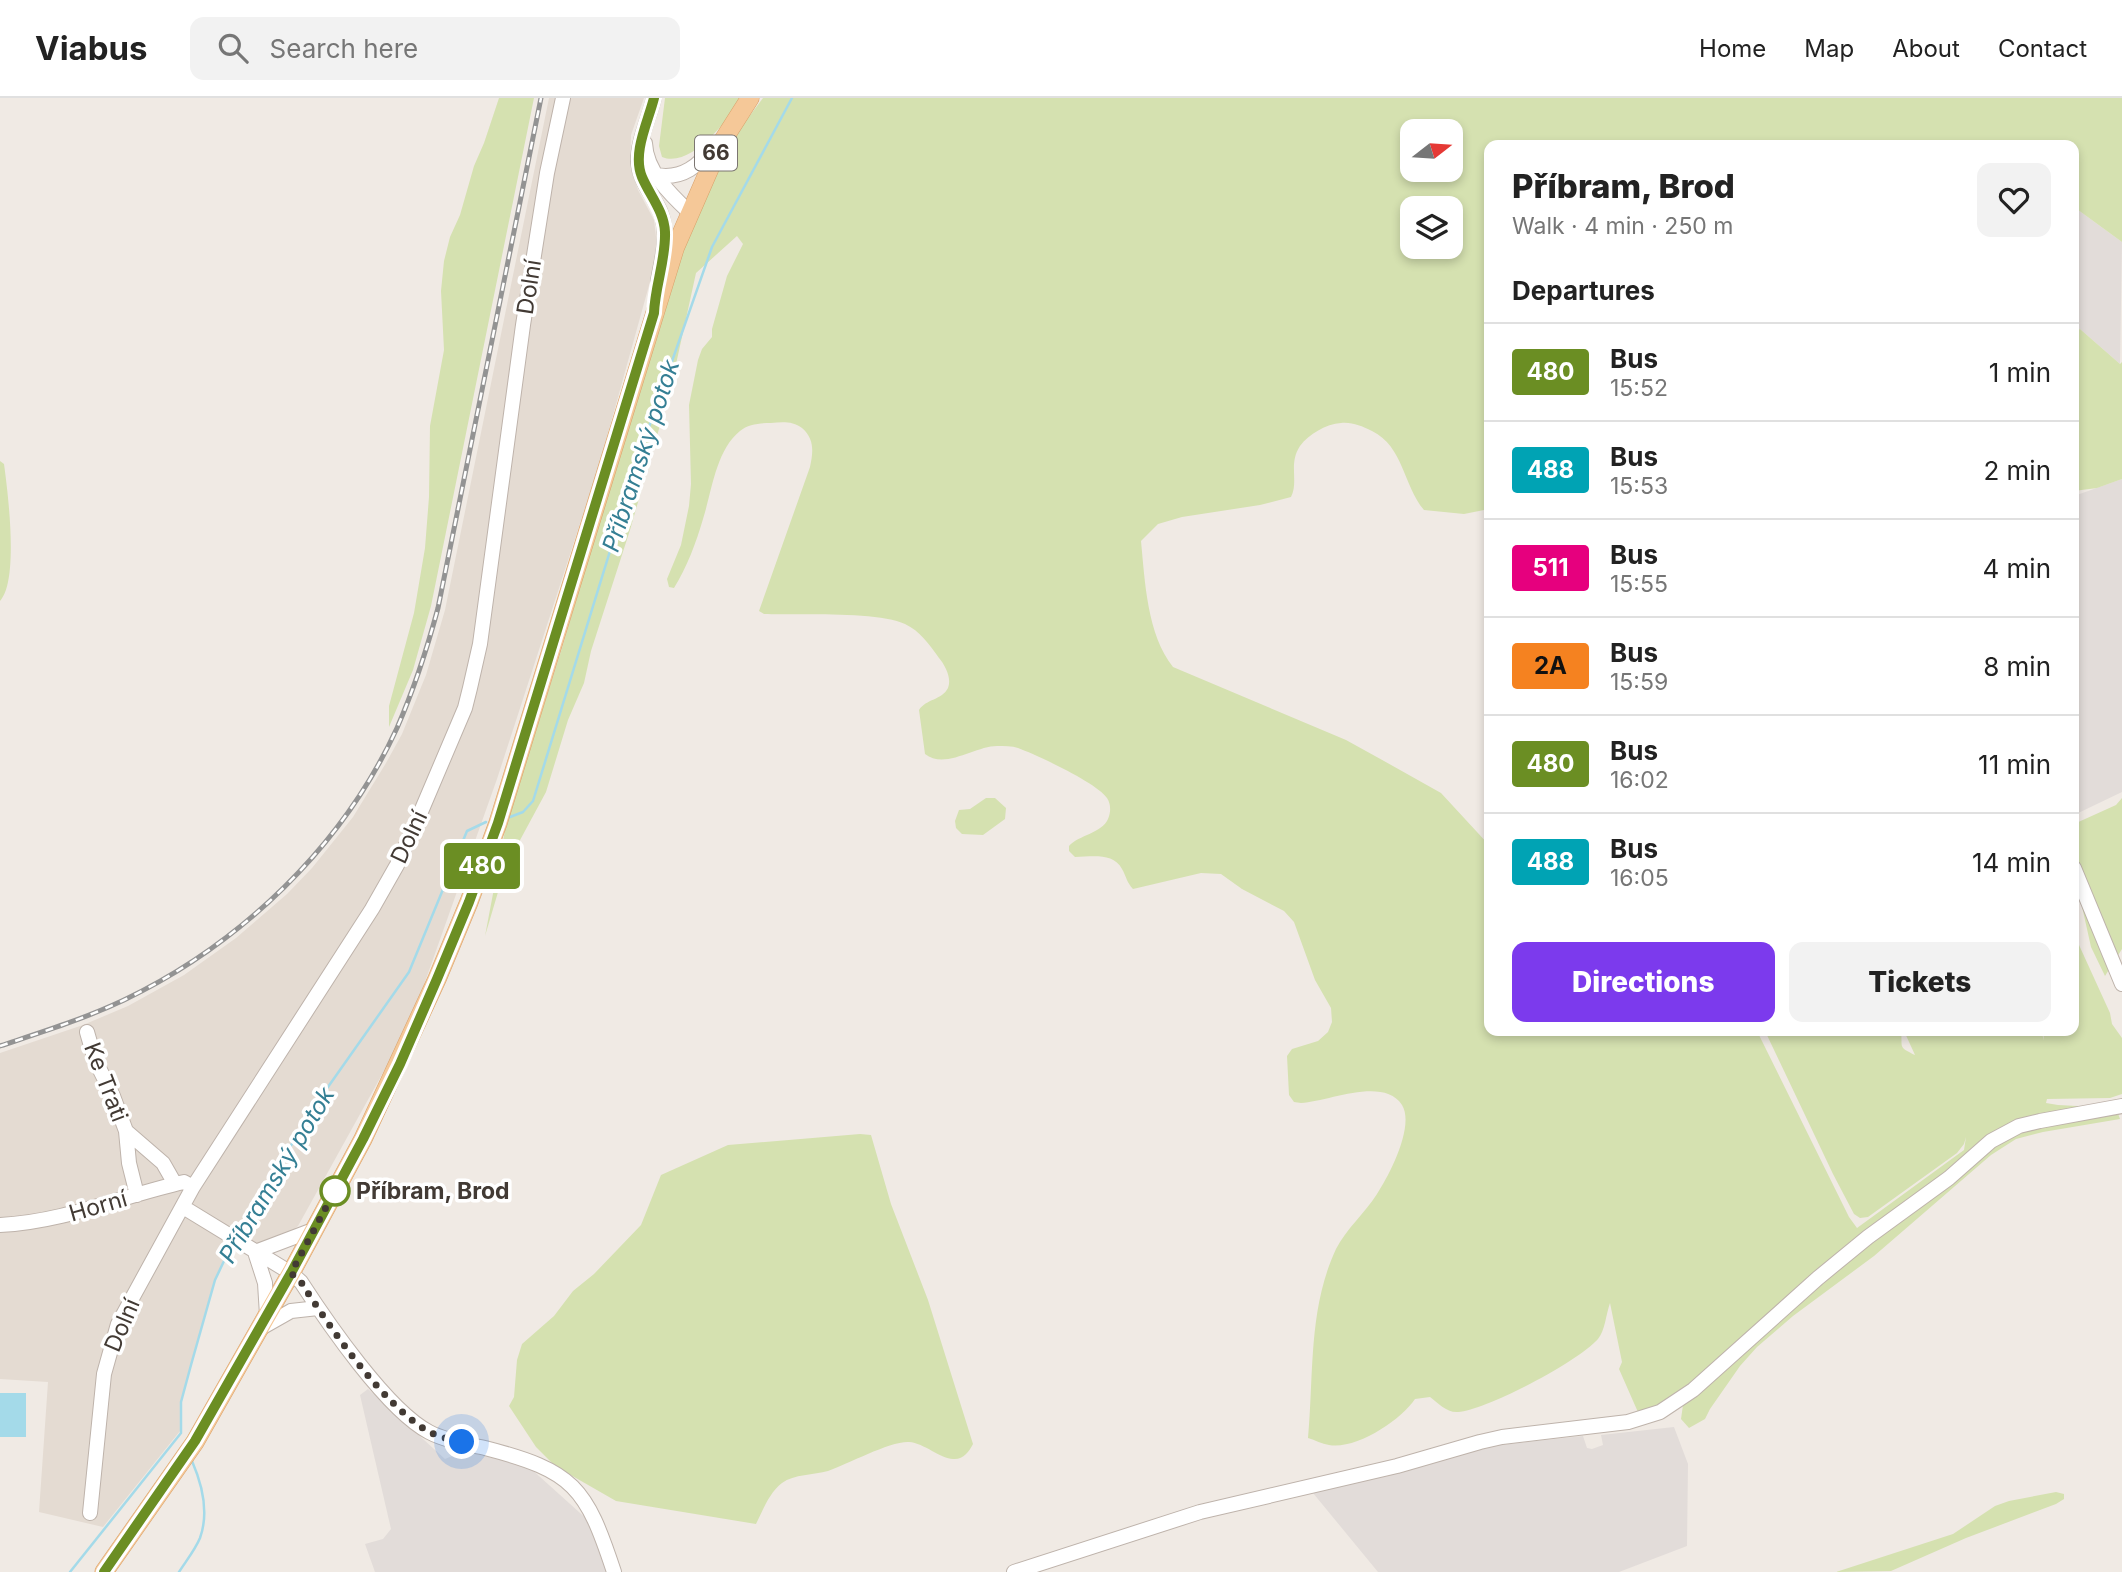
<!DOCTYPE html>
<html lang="en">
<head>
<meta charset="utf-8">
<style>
  body { margin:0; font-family:Inter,sans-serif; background:#f2f2f2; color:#222; height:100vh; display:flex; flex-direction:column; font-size:26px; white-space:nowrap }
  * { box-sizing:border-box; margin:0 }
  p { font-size:23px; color:#767676 }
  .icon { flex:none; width:38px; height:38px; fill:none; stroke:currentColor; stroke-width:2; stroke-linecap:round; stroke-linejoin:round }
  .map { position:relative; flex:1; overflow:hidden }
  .side { position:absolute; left:1484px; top:42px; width:595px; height:896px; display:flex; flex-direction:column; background:#fff; border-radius:14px; box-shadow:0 4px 10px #0003 }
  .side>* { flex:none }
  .badge { padding:0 14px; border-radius:5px; font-size:24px; line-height:46px }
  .needle { width:46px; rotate:73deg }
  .tools { position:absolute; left:1400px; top:21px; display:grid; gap:14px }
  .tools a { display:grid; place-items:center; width:63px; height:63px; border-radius:14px; background:#fff; box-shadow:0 4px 10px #0003; font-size:35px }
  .you { position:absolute; width:35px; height:35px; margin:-18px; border:5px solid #fff; border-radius:50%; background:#1a73e8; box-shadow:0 0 0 10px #1a73e833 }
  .map>.badge { position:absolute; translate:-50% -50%; box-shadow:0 0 0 4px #fff }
  h2 { padding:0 28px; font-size:26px; line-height:63px }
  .round { display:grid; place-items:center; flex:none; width:74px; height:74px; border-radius:14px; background:#f2f2f2 }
  .head { display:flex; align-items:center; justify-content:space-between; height:119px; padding:0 28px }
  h1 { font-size:33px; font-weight:800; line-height:52px }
  .cta { display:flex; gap:14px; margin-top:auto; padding:14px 28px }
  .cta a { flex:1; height:80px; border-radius:14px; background:#7c3aed; color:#fff; font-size:28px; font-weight:800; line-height:80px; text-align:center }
  .cta a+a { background:#f2f2f2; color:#222 }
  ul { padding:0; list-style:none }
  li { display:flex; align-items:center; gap:21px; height:98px; padding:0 28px; border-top:2px solid #e0e0e0 }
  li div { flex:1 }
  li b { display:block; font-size:26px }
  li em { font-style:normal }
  li .badge { min-width:77px; font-weight:700; text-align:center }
  header { display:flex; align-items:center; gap:42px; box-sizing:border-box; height:98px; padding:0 35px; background:#fff; border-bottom:2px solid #e0e0e0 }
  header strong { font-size:33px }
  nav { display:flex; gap:38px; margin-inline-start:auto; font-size:24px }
  .search { width:490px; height:63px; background:#f2f2f2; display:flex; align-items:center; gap:18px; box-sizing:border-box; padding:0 24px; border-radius:14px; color:#767676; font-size:26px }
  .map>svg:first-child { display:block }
  .residential { fill:#e4dbd2 }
  .industrial { fill:#e2dcd9 }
  .green { fill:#d5e1b0; fill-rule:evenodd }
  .water { fill:#a4dae9 }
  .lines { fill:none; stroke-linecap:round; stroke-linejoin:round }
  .stream { stroke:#a4dae9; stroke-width:2.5 }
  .minor-casing { stroke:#beb3ab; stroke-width:16 }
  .major-casing { stroke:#d8a16a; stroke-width:19 }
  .minor { stroke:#fff; stroke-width:14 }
  .major { stroke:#f5c898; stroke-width:18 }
  .rail-casing { stroke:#939393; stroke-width:5 }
  .rail { stroke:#fff; stroke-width:2.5; stroke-dasharray:8; stroke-linecap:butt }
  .line-casing { stroke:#fff; stroke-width:16 }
  .line { stroke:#6b8e23; stroke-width:10 }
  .walk { stroke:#423a34; stroke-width:7; stroke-dasharray:0 12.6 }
  .stop-dot { fill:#fff; stroke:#6b8e23; stroke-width:3.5 }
  .labels { text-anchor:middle; stroke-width:7; stroke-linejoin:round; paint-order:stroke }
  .shield { fill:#fff; stroke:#7b7571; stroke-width:2 }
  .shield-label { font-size:21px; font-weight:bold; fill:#423a34 }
  .street-label { font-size:23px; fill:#423a34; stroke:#fff }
  .stop-label { font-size:23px; font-weight:bold; fill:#423a34; stroke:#fff; text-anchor:start }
  .water-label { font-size:24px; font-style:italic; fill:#347f94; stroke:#fff }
</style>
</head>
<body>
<header>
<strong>Viabus</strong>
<div class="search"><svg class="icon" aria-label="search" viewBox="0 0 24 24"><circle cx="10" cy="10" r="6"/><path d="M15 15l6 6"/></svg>Search here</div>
<nav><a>Home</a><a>Map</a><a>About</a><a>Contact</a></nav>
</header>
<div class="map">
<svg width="2122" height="1474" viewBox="0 0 2122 1474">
  <rect width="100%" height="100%" fill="#f0eae4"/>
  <path class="residential" d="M 549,0 L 644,0 L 631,37 L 630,69 L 638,92 L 654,122 L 658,155 L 600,364 L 497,681 L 410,926 L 298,1128 L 286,1138 L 257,1146 L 239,1137 L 225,1157 L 210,1197 L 181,1302 L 180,1333 L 103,1429 L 39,1414 L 48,1284 L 0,1281 L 0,955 L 83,927 L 128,908 L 184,877 L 236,840 L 287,796 L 312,770 L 353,719 L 386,665 L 402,636 L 426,577 L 445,512 Z"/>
  <path class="industrial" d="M 2074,109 L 2122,144 L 2120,266 L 2080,231 L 2074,234 Z
    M 2122,381 L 2122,694 L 2074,717 L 2074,398 Z
    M 368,1291 L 445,1361 L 464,1353 L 529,1369 L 589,1423 L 606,1474 L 375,1474 L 365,1446 L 383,1441 L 391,1431 L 360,1297 Z
    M 1674,1329 L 1688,1366 L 1687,1448 L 1619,1474 L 1378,1474 L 1313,1395 L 1490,1348 L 1583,1338 L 1587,1350 L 1592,1351 L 1603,1347 L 1601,1337 Z"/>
  <path class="green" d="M 499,0 L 534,0 L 431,508 L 413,572 L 389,629 L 389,608 L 414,515 L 425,450 L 429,399 L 430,328 L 444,252 L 441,193 L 444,163 L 450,139 L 460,117 L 474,68 L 484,45 Z
    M 665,0 L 743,0 C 728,21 691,71 662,59 L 659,48 Z
    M 763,0 L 2122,0 L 2122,144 L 2074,109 L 2074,47 L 1489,47 L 1489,411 L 1464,416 L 1424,412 C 1403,387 1404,349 1372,333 C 1361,328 1353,324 1341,325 C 1326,326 1309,336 1300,348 C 1288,366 1299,383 1291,399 L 1260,407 L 1182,419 L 1158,426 L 1141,443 C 1145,484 1147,536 1173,569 L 1346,642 L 1384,663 L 1441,695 L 1489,747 L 1489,933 L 1757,933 L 1849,1119 L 1857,1130 L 1964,1052 L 1966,1039 L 1964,1046 L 1957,1055 L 1868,1119 L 1860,1120 L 1854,1116 L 1833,1076 L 1765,933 L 1901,933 C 1903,950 1897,948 1915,957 L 1904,933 L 2041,933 L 2044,942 L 2043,933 L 2074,933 L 2074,836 L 2110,915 L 2112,926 L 2122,940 L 2122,996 L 2110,1000 L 2047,1001 L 2046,1005 L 2058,1007 L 2116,1010 L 2120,1021 L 2043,1034 L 2016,1041 L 1991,1057 L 1874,1158 L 1793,1218 L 1757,1249 L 1740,1268 L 1710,1311 L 1705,1321 L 1689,1330 L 1681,1321 L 1684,1300 L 1641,1321 L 1619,1271 L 1622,1264 L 1610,1205 C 1606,1216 1605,1233 1598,1241 C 1579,1263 1487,1312 1458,1314 C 1447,1315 1438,1305 1430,1299 L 1415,1301 C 1401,1322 1356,1352 1329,1347 C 1322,1346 1315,1342 1308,1340 C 1314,1276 1308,1211 1336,1151 C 1346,1131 1365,1115 1377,1096 C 1389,1078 1415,1028 1402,1007 C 1383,978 1328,1004 1301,1005 L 1294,1004 L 1289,997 L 1287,958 L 1292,951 L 1318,943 L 1328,934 L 1332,924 L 1331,910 L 1315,882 L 1294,824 L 1284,813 L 1242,791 L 1221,776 L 1201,775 L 1133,791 C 1127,785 1126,778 1122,771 C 1113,754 1091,759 1075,759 L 1069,753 L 1069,748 C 1079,737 1102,735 1108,721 C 1111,714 1111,706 1107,700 C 1097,685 1037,657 1018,650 C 1012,648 1004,648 997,648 C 975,648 945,672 925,656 L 919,612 C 926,601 942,602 948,590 C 952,580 945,567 939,560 C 929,546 920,533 905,526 C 878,513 796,517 764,516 L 759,513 L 810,369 C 813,355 815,341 802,330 C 793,323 782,324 771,325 C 761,325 748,326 740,333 C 716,352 712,393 703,421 C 696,445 687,469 674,490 L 669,489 L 667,481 L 681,447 L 689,408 L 691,386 L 689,307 L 698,262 L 702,251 L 712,239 L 712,231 L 727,178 L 743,146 L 737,138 L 696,175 L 671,289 L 630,432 L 591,553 L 584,585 L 568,622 L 546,694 L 519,744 L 501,784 L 485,838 L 506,727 L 562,550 L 660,218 L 694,122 L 716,74 L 739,32 ZM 1412,33 L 1451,33 L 1451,72 L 1412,72 ZM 1412,110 L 1451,110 L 1451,149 L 1412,149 Z
    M 2080,231 L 2120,266 L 2122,264 L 2122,381 L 2097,390 L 2074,393 L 2074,234 Z
    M 0,363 L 4,366 C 8,395 19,483 0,503 Z
    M 986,700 L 995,700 L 1006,710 L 1005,721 L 983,737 L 962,736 L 956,730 L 955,723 L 959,712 L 970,711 Z
    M 2122,700 L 2122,851 L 2105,878 L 2091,849 L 2081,804 L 2074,797 L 2074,758 L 2076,756 L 2074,726 L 2116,707 Z
    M 860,1036 L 871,1037 L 891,1106 L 928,1202 L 973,1346 C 969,1354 963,1362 953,1361 C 941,1361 924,1345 909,1344 C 890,1343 848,1366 828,1373 C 814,1377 794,1376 782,1385 C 769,1395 763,1412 756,1426 L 616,1403 L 555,1368 L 536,1349 L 509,1308 L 514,1299 L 517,1262 L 522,1246 L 554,1218 L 573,1193 L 594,1176 L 641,1127 L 661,1077 L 728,1047 Z
    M 2056,1394 L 2064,1396 L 2064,1401 L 2056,1406 L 1966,1440 L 1891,1473 L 1836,1474 L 1953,1436 L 1995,1408 L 2009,1403 Z"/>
  <path class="water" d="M 0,1295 L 26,1295 L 26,1339 L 0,1339 Z"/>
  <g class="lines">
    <path class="stream" d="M 510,719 L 523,714 L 533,703 L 643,346 L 712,149 L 792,0
      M 238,1135 L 316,1006 L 409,874 L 467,733 L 486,724
      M 70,1474 L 181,1335 L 181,1304 L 191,1267 L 215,1182 L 233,1144
      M 179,1474 C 186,1463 195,1452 200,1440 C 209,1415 202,1386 192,1363"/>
    <defs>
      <path id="minor" d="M 654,0 C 649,20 638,43 638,63 C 639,82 653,97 660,113 C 670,136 662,159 658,183
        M 645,45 C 646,73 670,96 689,114
        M 656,77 C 683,82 699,67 715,47
        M 2074,770 L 2122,886
        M 87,934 L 95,962 L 113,998 L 126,1033 L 129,1065 L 137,1097
        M 126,1033 L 163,1065 L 175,1086
        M 183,1109 L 291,1175 L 301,1184 C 327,1224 387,1312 429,1334 C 446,1343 467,1346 485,1350 C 574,1373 586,1389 614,1474
        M 0,1127 C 64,1124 122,1098 184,1084 L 193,1089
        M 255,1154 L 265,1185 L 267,1217
        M 255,1154 L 313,1132
        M 261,1230 L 291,1213 L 318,1210
        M 90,1415 L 104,1276 L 118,1226 L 193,1089 L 372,811 L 397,767 L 417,723 L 465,610 L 470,590 L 480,546 L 523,227 L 547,75 L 563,0
        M 1014,1474 L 1200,1414 L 1397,1368 L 1480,1344 L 1502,1339 L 1628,1324 L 1660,1314 L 1693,1292 L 1818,1180 L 1868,1139 L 1949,1080 L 1991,1043 L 2019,1028 L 2040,1023 L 2122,1008"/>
      <path id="major" d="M 104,1474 L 195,1344 L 291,1175 L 363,1041 L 437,881 L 469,804 L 498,725 L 675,150 L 720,47 L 750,0"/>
    </defs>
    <use href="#minor" class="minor-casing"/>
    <use href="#major" class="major-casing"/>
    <use href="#minor" class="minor"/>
    <use href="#major" class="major"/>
    <defs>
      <path id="rail" d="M 0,948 C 42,934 84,921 124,902 C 241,846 343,748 397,630 C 414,591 427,551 438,510 L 541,0"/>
    </defs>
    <use href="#rail" class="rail-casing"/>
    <use href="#rail" class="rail"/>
  </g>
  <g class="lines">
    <defs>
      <path id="line" d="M 104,1474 L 195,1343 L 291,1175 L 363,1041 L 400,966 L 437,881 L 469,804 L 498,725 L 654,215 C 655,188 666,161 665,134 C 664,113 650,98 642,79 C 632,55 648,24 654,0"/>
    </defs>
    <use href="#line" class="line-casing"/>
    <use href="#line" class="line"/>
    <path class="walk" d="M 335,1093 L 339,1085 L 291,1175 L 301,1184 C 330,1230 381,1304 426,1332 C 437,1339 450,1341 462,1344"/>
  </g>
  <circle class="stop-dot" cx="335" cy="1093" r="14"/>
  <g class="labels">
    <rect class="shield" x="695" y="37.5" width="42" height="35" rx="5"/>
    <g class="shield-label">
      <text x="716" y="62">66</text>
    </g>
    <g class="street-label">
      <text transform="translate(529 189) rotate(-81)" y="8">Dolní</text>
      <text transform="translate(409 739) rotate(-65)" y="8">Dolní</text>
      <text transform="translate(106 984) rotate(69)" y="8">Ke Trati</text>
      <text transform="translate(98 1108) rotate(-16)" y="8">Horní</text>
      <text transform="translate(122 1227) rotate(-67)" y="8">Dolní</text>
    </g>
    <g class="stop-label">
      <text x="356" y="1101">Příbram, Brod</text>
    </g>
    <g class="water-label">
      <text transform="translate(641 358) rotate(-72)" y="8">Příbramský potok</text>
      <text transform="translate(277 1077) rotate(-59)" y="8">Příbramský potok</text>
    </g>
  </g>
</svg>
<div class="tools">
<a><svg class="needle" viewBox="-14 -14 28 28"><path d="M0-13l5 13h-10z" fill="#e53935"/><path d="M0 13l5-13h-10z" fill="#767676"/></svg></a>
<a><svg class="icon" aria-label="layers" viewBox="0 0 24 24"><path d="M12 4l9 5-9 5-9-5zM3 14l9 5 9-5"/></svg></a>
</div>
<div class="you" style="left:462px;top:1344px"></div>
<b class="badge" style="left:482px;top:768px;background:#6b8e23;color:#fff">480</b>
<section class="side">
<div class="head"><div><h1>Příbram, Brod</h1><p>Walk · 4 min · 250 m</p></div><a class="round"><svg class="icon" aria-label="heart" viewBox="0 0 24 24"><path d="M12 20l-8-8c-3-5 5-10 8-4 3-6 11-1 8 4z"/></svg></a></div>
<h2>Departures</h2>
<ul>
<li><span class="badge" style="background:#6b8e23;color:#fff">480</span><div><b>Bus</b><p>15:52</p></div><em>1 min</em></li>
<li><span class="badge" style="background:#00a3b4;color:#fff">488</span><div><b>Bus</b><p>15:53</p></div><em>2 min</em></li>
<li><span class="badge" style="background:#e6007e;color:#fff">511</span><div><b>Bus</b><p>15:55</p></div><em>4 min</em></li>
<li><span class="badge" style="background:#f58220;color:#111">2A</span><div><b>Bus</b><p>15:59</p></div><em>8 min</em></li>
<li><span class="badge" style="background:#6b8e23;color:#fff">480</span><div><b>Bus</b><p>16:02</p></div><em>11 min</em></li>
<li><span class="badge" style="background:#00a3b4;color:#fff">488</span><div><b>Bus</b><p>16:05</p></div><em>14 min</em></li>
</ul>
<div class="cta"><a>Directions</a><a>Tickets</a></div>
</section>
</div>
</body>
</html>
